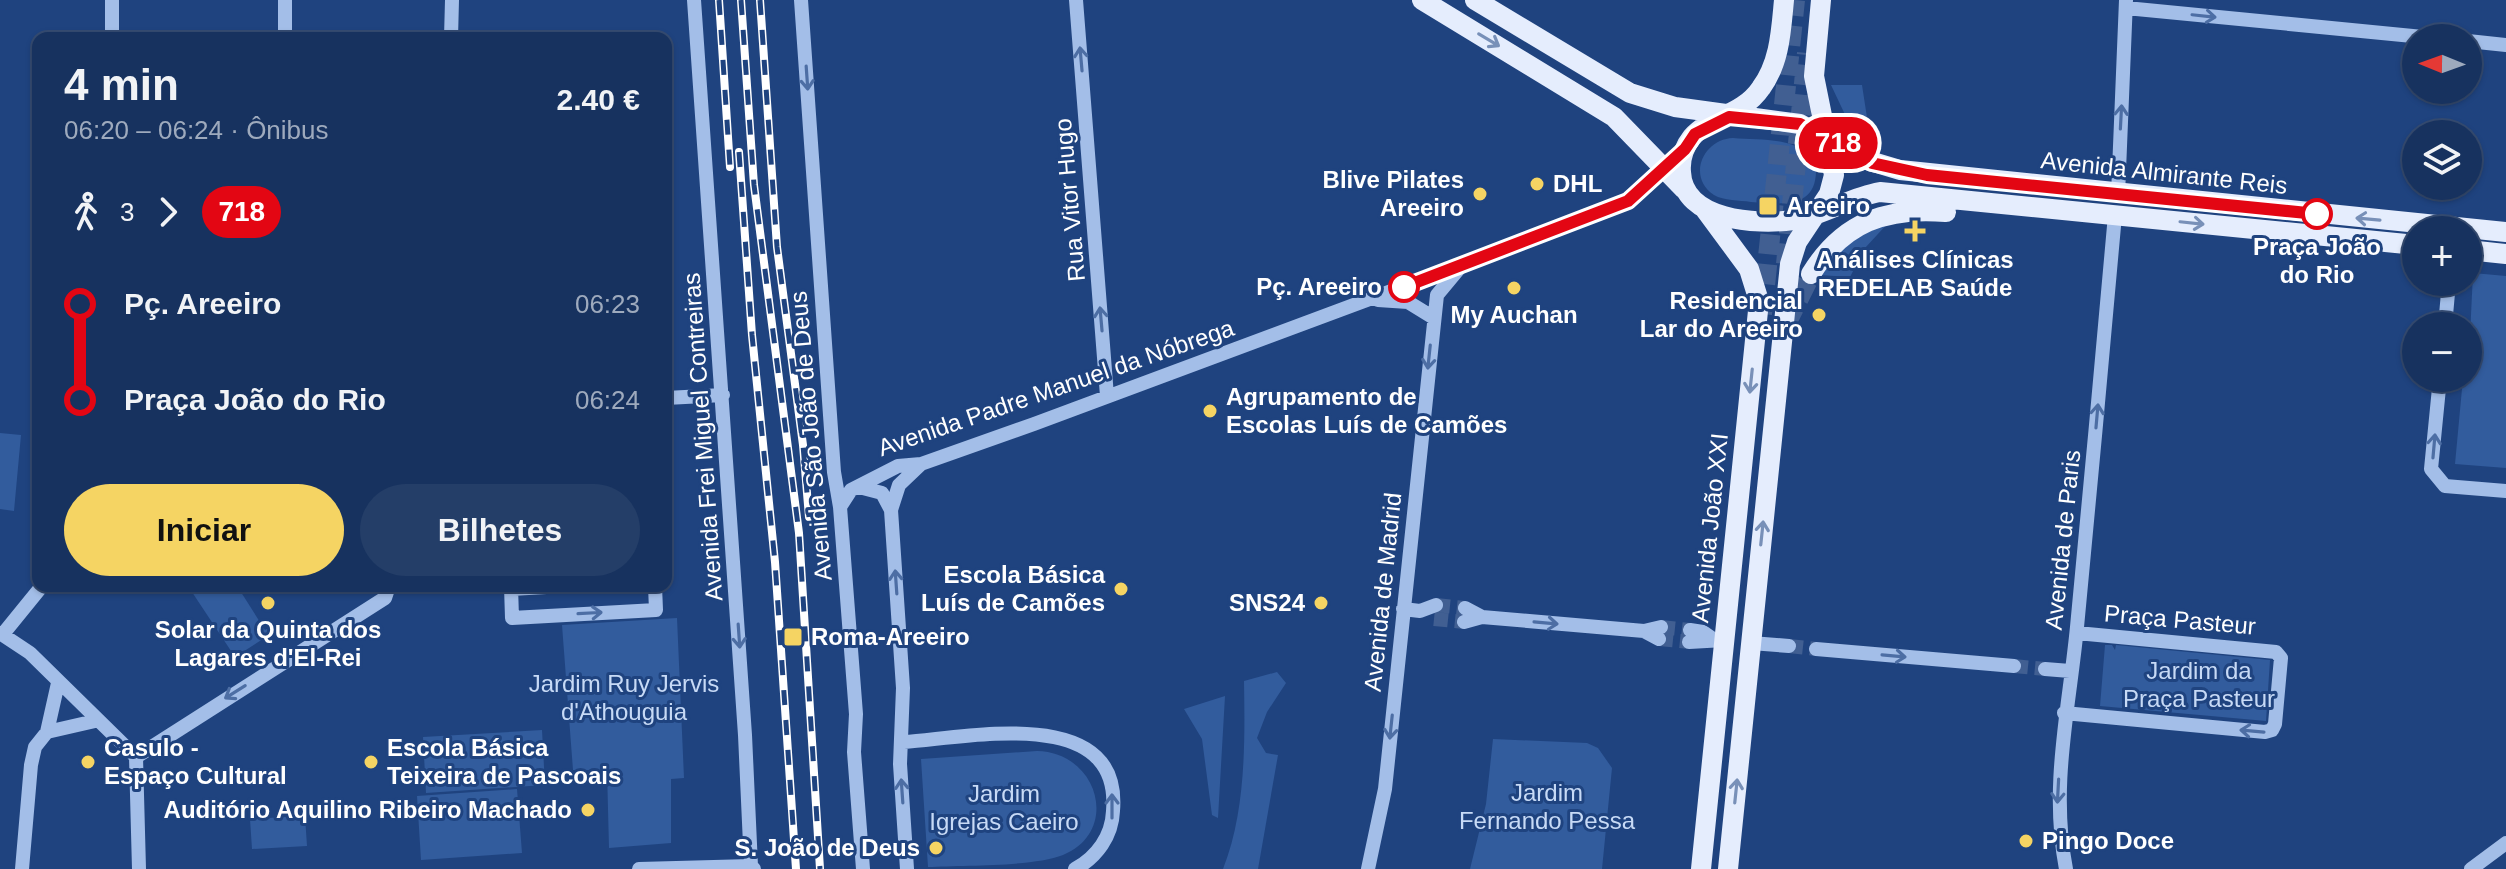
<!DOCTYPE html>
<html lang="pt">
<head>
<meta charset="utf-8">
<style>
  body { margin:0; font-family:Arial,sans-serif; background:#243e68; color:#f1f3f6; height:100vh; display:flex; flex-direction:column; font-size:30px; white-space:nowrap }
  * { box-sizing:border-box; margin:0 }
  p { font-size:26px; color:#9eaabd }
  .icon { flex:none; width:44px; height:44px; fill:none; stroke:currentColor; stroke-width:2; stroke-linecap:round; stroke-linejoin:round }
  .map { position:relative; flex:1; overflow:hidden }
  .sheet { position:absolute; left:32px; top:32px; width:640px; height:560px; display:flex; flex-direction:column; background:#17325f; border-radius:16px; box-shadow:0 2px 6px #0004,0 0 0 2px #364d74 }
  .sheet>* { flex:none }
  .badge { padding:0 16px; border-radius:26px; font-size:28px; line-height:52px }
  .needle { width:52px; rotate:271deg }
  .tools { position:absolute; left:2402px; top:24px; display:grid; gap:16px }
  .tools a { display:grid; place-items:center; width:80px; height:80px; border-radius:50%; background:#17325f; box-shadow:0 2px 6px #0004,0 0 0 2px #364d74; font-size:40px }
  .map>.badge { position:absolute; translate:-50% -50%; box-shadow:0 0 0 4px #fff }
  .legs { display:flex; align-items:center; gap:12px; height:88px; padding:0 32px; font-size:26px }
  .legs p { margin-inline-start:auto }
  .headline { display:flex; align-items:center; justify-content:space-between; height:136px; padding:0 32px }
  h1 { font-size:44px; font-weight:800; line-height:60px }
  .action { display:flex; gap:16px; margin-top:auto; padding:16px 32px }
  .action a { flex:1; height:92px; border-radius:48px; background:#f5d463; color:#111; font-size:32px; font-weight:800; line-height:92px; text-align:center }
  .action a+a { background:#243e68; color:#f1f3f6 }
  ul { padding:0 32px; list-style:none }
  li { display:flex; align-items:center; gap:28px; height:96px; font-size:30px }
  li i { display:grid; place-items:center; width:12px; height:100%; margin:0 10px; background:currentColor }
  li i::after { content:''; width:20px; height:20px; margin:-10px; border:6px solid; border-radius:50%; background:#17325f }
  li p { margin-inline-start:auto }
  li:first-child i { background:linear-gradient(#0000 50%,currentColor 0) }
  li:last-child i { background:linear-gradient(currentColor 50%,#0000 0) }
  .map>svg:first-child { display:block }
  .green { fill:#325c9d }
  .lines { fill:none; stroke-linecap:round; stroke-linejoin:round }
  .minor-tunnel { stroke:#415f92; stroke-width:14; stroke-dasharray:14 7; stroke-linecap:butt }
  .major-tunnel { stroke:#415f92; stroke-width:20; stroke-dasharray:20 10; stroke-linecap:butt }
  .minor { stroke:#a3bee8; stroke-width:14 }
  .major { stroke:#e5edfd; stroke-width:20 }
  .rail-casing { stroke:#fff; stroke-width:8 }
  .rail { stroke:#1f437f; stroke-width:5; stroke-dasharray:15; stroke-linecap:butt }
  .oneway { stroke:#4d6ea4 }
  .oneway2 { stroke:#7890b8 }
  .line-1-casing { stroke:#fff; stroke-width:18 }
  .line-1 { stroke:#e30613; stroke-width:12 }
  .poi-dot { fill:#f5d463; stroke:#1f437f; stroke-width:3 }
  .stop-1-dot { fill:#fff; stroke:#e30613; stroke-width:4 }
  .labels { text-anchor:middle; stroke-width:6; stroke-linejoin:round; paint-order:stroke }
  .street-label { font-size:24px; fill:#fff; stroke:#1f437f }
  .poi-label { font-size:24px; font-weight:bold; fill:#fff; stroke:#1f437f; text-anchor:start }
  .stop-label { font-size:24px; font-weight:bold; fill:#fff; stroke:#1f437f }
  .park-label { font-size:24px; fill:#c7daf6; stroke:#1f437f }
</style>
</head>
<body>
<div class="map">
<svg width="2506" height="869" viewBox="0 0 2506 869">
  <rect width="100%" height="100%" fill="#1f437f"/>
  <path class="green" d="M 1831,85 L 1862,85 L 1868,124 L 1882,149 L 1849,123 Z
    M 1733,138 C 1763,141 1806,135 1816,169 C 1817,210 1780,204 1751,202 C 1739,200 1724,201 1714,195 C 1686,176 1704,139 1733,138 Z
    M 1889,222 L 1865,248 L 1850,277 L 1819,275 L 1841,246 Z
    M 2473,273 L 2506,276 L 2506,468 L 2455,464 L 2463,378 L 2468,378 Z
    M 0,433 L 21,435 L 14,511 L 0,509 Z
    M 188,586 L 229,586 L 234,593 L 239,589 L 265,630 L 280,622 L 283,626 L 235,657 Z
    M 677,618 L 684,778 L 671,779 L 671,843 L 609,848 L 607,770 L 573,770 L 562,625 Z
    M 2105,645 L 2112,645 L 2115,650 L 2116,645 L 2270,660 L 2266,721 L 2100,706 Z
    M 1277,672 L 1286,683 L 1267,712 L 1257,738 L 1266,753 L 1278,755 L 1258,869 L 1223,869 C 1246,811 1245,742 1244,681 Z
    M 1225,696 L 1218,818 L 1212,815 L 1202,739 L 1184,709 Z
    M 542,730 L 545,785 L 426,793 L 423,737 Z
    M 1493,739 L 1587,743 L 1598,748 L 1612,768 L 1602,869 L 1470,869 L 1486,804 Z
    M 1037,751 C 1098,752 1121,831 1063,855 C 1033,867 962,865 928,867 L 921,759 Z
    M 517,789 L 522,853 L 421,860 L 417,796 Z
    M 305,816 L 307,846 L 252,849 L 250,819 Z"/>
  <g class="lines">
    <path class="minor-tunnel" d="M 1436,605 L 1465,608
      M 1434,619 L 1464,622
      M 1661,627 L 1690,630
      M 1659,639 L 1689,642
      M 1789,646 L 1816,649
      M 2014,666 L 2045,669"/>
    <path class="major-tunnel" d="M 1786,264 L 1807,53
      M 1762,314 L 1795,0
      M 1785,326 L 1811,274"/>
    <path class="minor" d="M 694,0 L 745,735 L 751,866 L 754,869
      M 801,0 L 834,472 L 840,507 L 856,714 L 854,752 L 863,869
      M 1076,0 L 1107,396
      M 2126,8 L 2433,38
      M 112,38 L 112,0
      M 285,38 L 285,0
      M 451,38 L 452,0
      M 2468,41 L 2506,45
      M 2118,195 L 2126,0
      M 1378,300 L 1408,302 L 1434,318
      M 2445,326 L 2449,282
      M 2440,378 L 2431,469 L 2445,486 L 2506,491
      M 666,398 L 723,395
      M 859,487 L 882,493 L 891,510
      M 840,507 L 851,490 L 898,466 L 921,464 L 1034,424 L 1606,211 L 1640,192 L 1670,163
      M 511,586 L 512,618 L 656,610 L 655,586
      M 511,589 L 564,586
      M 1465,608 L 1482,617
      M 1403,609 L 1420,611 L 1436,605
      M 1464,622 L 1482,617 L 1644,631 L 1661,627
      M 1690,630 L 1703,632 L 1713,639
      M 1644,631 L 1659,639
      M 0,633 L 30,653 L 136,757
      M 3,634 L 42,586
      M 1689,642 L 1724,640
      M 1751,643 L 1789,646
      M 1816,649 L 2014,666
      M 2045,669 L 2070,671
      M 2064,713 L 2265,732 L 2272,730 L 2275,724 L 2281,658 L 2276,652 L 2077,633
      M 47,732 L 95,721
      M 904,742 C 967,738 1122,703 1113,811 C 1112,836 1097,857 1075,869
      M 136,757 L 385,598 L 389,586
      M 136,757 L 139,869
      M 22,869 L 31,765 L 35,747 L 47,732 L 58,683
      M 639,869 L 751,866
      M 907,869 L 900,764 L 903,688 L 891,510 L 899,485 L 920,465
      M 1368,869 L 1385,789 L 1437,295 L 1462,265
      M 2066,869 C 2050,786 2069,710 2077,627 C 2090,490 2103,352 2115,215
      M 2471,869 L 2506,843"/>
    <path class="major" d="M 1422,0 L 1614,117 L 1684,189
      M 1475,0 L 1630,93 L 1675,107 L 1800,124 L 1863,159 L 1900,170 L 2506,232
      M 1784,0 C 1781,31 1780,62 1761,88 C 1742,116 1710,116 1692,137 C 1684,147 1680,160 1681,172 C 1683,221 1757,225 1793,220 C 1823,216 1850,197 1880,192 L 2416,245
      M 2468,250 L 2506,254
      M 1811,274 C 1843,222 1886,207 1946,212
      M 1701,869 L 1759,301 L 1749,269 L 1704,208
      M 1728,869 L 1790,264 L 1797,242 L 1829,194 L 1834,175 L 1814,76 L 1821,0"/>
    <defs>
      <path id="rail" d="M 719,0 L 730,167
        M 741,0 L 754,185 L 799,533 L 820,869
        M 760,0 L 777,247 L 803,445 L 809,517
        M 739,152 L 752,335 L 775,562 L 796,869"/>
    </defs>
    <use href="#rail" class="rail-casing"/>
    <use href="#rail" class="rail"/>
  </g>
  <defs><path id="oneway-shaft" d="M-6 0H5M1.5-3L5.5 0L1.5 3" fill="none" stroke-width="1.6" stroke-linecap="round" stroke-linejoin="round" transform="scale(2)"/></defs>
  <g class="oneway">
    <use href="#oneway-shaft" transform="translate(2204 16) rotate(6)"/>
    <use href="#oneway-shaft" transform="translate(1081 59) rotate(-95)"/>
    <use href="#oneway-shaft" transform="translate(807 78) rotate(86)"/>
    <use href="#oneway-shaft" transform="translate(2121 117) rotate(-87)"/>
    <use href="#oneway-shaft" transform="translate(1101 319) rotate(-95)"/>
    <use href="#oneway-shaft" transform="translate(1429 357) rotate(96)"/>
    <use href="#oneway-shaft" transform="translate(2097 416) rotate(-85)"/>
    <use href="#oneway-shaft" transform="translate(2434 446) rotate(-85)"/>
    <use href="#oneway-shaft" transform="translate(896 582) rotate(-94)"/>
    <use href="#oneway-shaft" transform="translate(590 613) rotate(-3)"/>
    <use href="#oneway-shaft" transform="translate(1546 623) rotate(5)"/>
    <use href="#oneway-shaft" transform="translate(739 636) rotate(86)"/>
    <use href="#oneway-shaft" transform="translate(1894 656) rotate(5)"/>
    <use href="#oneway-shaft" transform="translate(235 692) rotate(148)"/>
    <use href="#oneway-shaft" transform="translate(1391 727) rotate(96)"/>
    <use href="#oneway-shaft" transform="translate(2252 731) rotate(-175)"/>
    <use href="#oneway-shaft" transform="translate(902 791) rotate(-94)"/>
    <use href="#oneway-shaft" transform="translate(2058 791) rotate(93)"/>
    <use href="#oneway-shaft" transform="translate(1112 806) rotate(-90)"/>
  </g>
  <g class="oneway2">
    <use href="#oneway-shaft" transform="translate(1489 40) rotate(31)"/>
    <use href="#oneway-shaft" transform="translate(2368 219) rotate(-175)"/>
    <use href="#oneway-shaft" transform="translate(2192 223) rotate(6)"/>
    <use href="#oneway-shaft" transform="translate(1751 381) rotate(96)"/>
    <use href="#oneway-shaft" transform="translate(1762 533) rotate(-84)"/>
    <use href="#oneway-shaft" transform="translate(1736 791) rotate(-84)"/>
  </g>
  <g class="lines">
    <defs>
      <path id="line-1" d="M 1404,287 L 1628,201 L 1685,149 L 1695,134 L 1729,117 L 1800,124 L 1872,163 L 1927,175 L 2317,214"/>
    </defs>
    <use href="#line-1" class="line-1-casing"/>
    <use href="#line-1" class="line-1"/>
  </g>
  <g class="poi-dot">
    <circle cx="1537" cy="184" r="8"/>
    <circle cx="1480" cy="194" r="8"/>
    <rect x="1758" y="196" width="20" height="20" rx="4"/>
    <path d="M1911 219h8v8h8v8h-8v8h-8v-8h-8v-8h8z"/>
    <circle cx="1514" cy="288" r="8"/>
    <circle cx="1819" cy="315" r="8"/>
    <circle cx="1210" cy="411" r="8"/>
    <circle cx="1121" cy="589" r="8"/>
    <circle cx="268" cy="603" r="8"/>
    <circle cx="1321" cy="603" r="8"/>
    <rect x="783" y="627" width="20" height="20" rx="4"/>
    <circle cx="88" cy="762" r="8"/>
    <circle cx="371" cy="762" r="8"/>
    <circle cx="588" cy="810" r="8"/>
    <circle cx="2026" cy="841" r="8"/>
    <circle cx="936" cy="848" r="8"/>
  </g>
  <g class="stop-1-dot">
    <circle cx="2317" cy="214" r="14"/>
    <circle cx="1404" cy="287" r="14"/>
  </g>
  <g class="labels">
    <g class="street-label">
      <text transform="translate(2164 173) rotate(6)" y="8">Avenida Almirante Reis</text>
      <text transform="translate(1070 200) rotate(-95)" y="8">Rua Vitor Hugo</text>
      <text transform="translate(1056 388) rotate(-19)" y="8">Avenida Padre Manuel da Nóbrega</text>
      <text transform="translate(811 436) rotate(-95)" y="8">Avenida São João de Deus</text>
      <text transform="translate(703 437) rotate(-94)" y="8">Avenida Frei Miguel Contreiras</text>
      <text transform="translate(1710 528) rotate(-84)" y="8">Avenida João XXI</text>
      <text transform="translate(2063 540) rotate(-84)" y="8">Avenida de Paris</text>
      <text transform="translate(1383 592) rotate(-84)" y="8">Avenida de Madrid</text>
      <text transform="translate(2180 620) rotate(5)" y="8">Praça Pasteur</text>
    </g>
    <g class="poi-label">
      <text x="1464" y="188" text-anchor="end">Blive Pilates<tspan x="1464" dy="28">Areeiro</tspan></text>
      <text x="1553" y="192">DHL</text>
      <text x="1786" y="214">Areeiro</text>
      <text x="1915" y="268" text-anchor="middle">Análises Clínicas<tspan x="1915" dy="28">REDELAB Saúde</tspan></text>
      <text x="1803" y="309" text-anchor="end">Residencial<tspan x="1803" dy="28">Lar do Areeiro</tspan></text>
      <text x="1514" y="323" text-anchor="middle">My Auchan</text>
      <text x="1226" y="405">Agrupamento de<tspan x="1226" dy="28">Escolas Luís de Camões</tspan></text>
      <text x="1105" y="583" text-anchor="end">Escola Básica<tspan x="1105" dy="28">Luís de Camões</tspan></text>
      <text x="1305" y="611" text-anchor="end">SNS24</text>
      <text x="268" y="638" text-anchor="middle">Solar da Quinta dos<tspan x="268" dy="28">Lagares d'El-Rei</tspan></text>
      <text x="811" y="645">Roma-Areeiro</text>
      <text x="104" y="756">Casulo -<tspan x="104" dy="28">Espaço Cultural</tspan></text>
      <text x="387" y="756">Escola Básica<tspan x="387" dy="28">Teixeira de Pascoais</tspan></text>
      <text x="572" y="818" text-anchor="end">Auditório Aquilino Ribeiro Machado</text>
      <text x="2042" y="849">Pingo Doce</text>
      <text x="920" y="856" text-anchor="end">S. João de Deus</text>
    </g>
    <g class="stop-label">
      <text x="2317" y="255">Praça João<tspan x="2317" dy="28">do Rio</tspan></text>
      <text x="1382" y="295" text-anchor="end">Pç. Areeiro</text>
    </g>
    <g class="park-label">
      <text x="2199" y="679">Jardim da<tspan x="2199" dy="28">Praça Pasteur</tspan></text>
      <text x="624" y="692">Jardim Ruy Jervis<tspan x="624" dy="28">d'Athouguia</tspan></text>
      <text x="1547" y="801">Jardim<tspan x="1547" dy="28">Fernando Pessa</tspan></text>
      <text x="1004" y="802">Jardim<tspan x="1004" dy="28">Igrejas Caeiro</tspan></text>
    </g>
  </g>
</svg>
<div class="tools">
<a><svg class="needle" viewBox="-14 -14 28 28"><path d="M0-13l5 13h-10z" fill="#e53935"/><path d="M0 13l5-13h-10z" fill="#9eaabd"/></svg></a>
<a><svg class="icon" aria-label="layers" viewBox="0 0 24 24"><path d="M12 4l9 5-9 5-9-5zM3 14l9 5 9-5"/></svg></a>
<a>+</a>
<a>−</a>
</div>
<b class="badge" style="left:1838px;top:143px;background:#e30613;color:#fff">718</b>
<section class="sheet">
<div class="headline"><div><h1>4 min</h1><p>06:20 – 06:24 · Ônibus</p></div><b>2.40 €</b></div>
<div class="legs"><svg class="icon" aria-label="walk" viewBox="0 0 24 24"><circle cx="13" cy="4" r="2"/><path d="M13 8l-2 6 4 7M11 14l-3 7M7 12l3-4h3l4 4"/></svg>3<svg class="icon" aria-label="forward" viewBox="0 0 24 24"><path d="M9 5l7 7-7 7"/></svg><b class="badge" style="background:#e30613;color:#fff">718</b></div>
<ul>
<li><i style="color:#e30613"></i><b>Pç. Areeiro</b><p>06:23</p></li>
<li><i style="color:#e30613"></i><b>Praça João do Rio</b><p>06:24</p></li>
</ul>
<div class="action"><a>Iniciar</a><a>Bilhetes</a></div>
</section>
</div>
</body>
</html>
